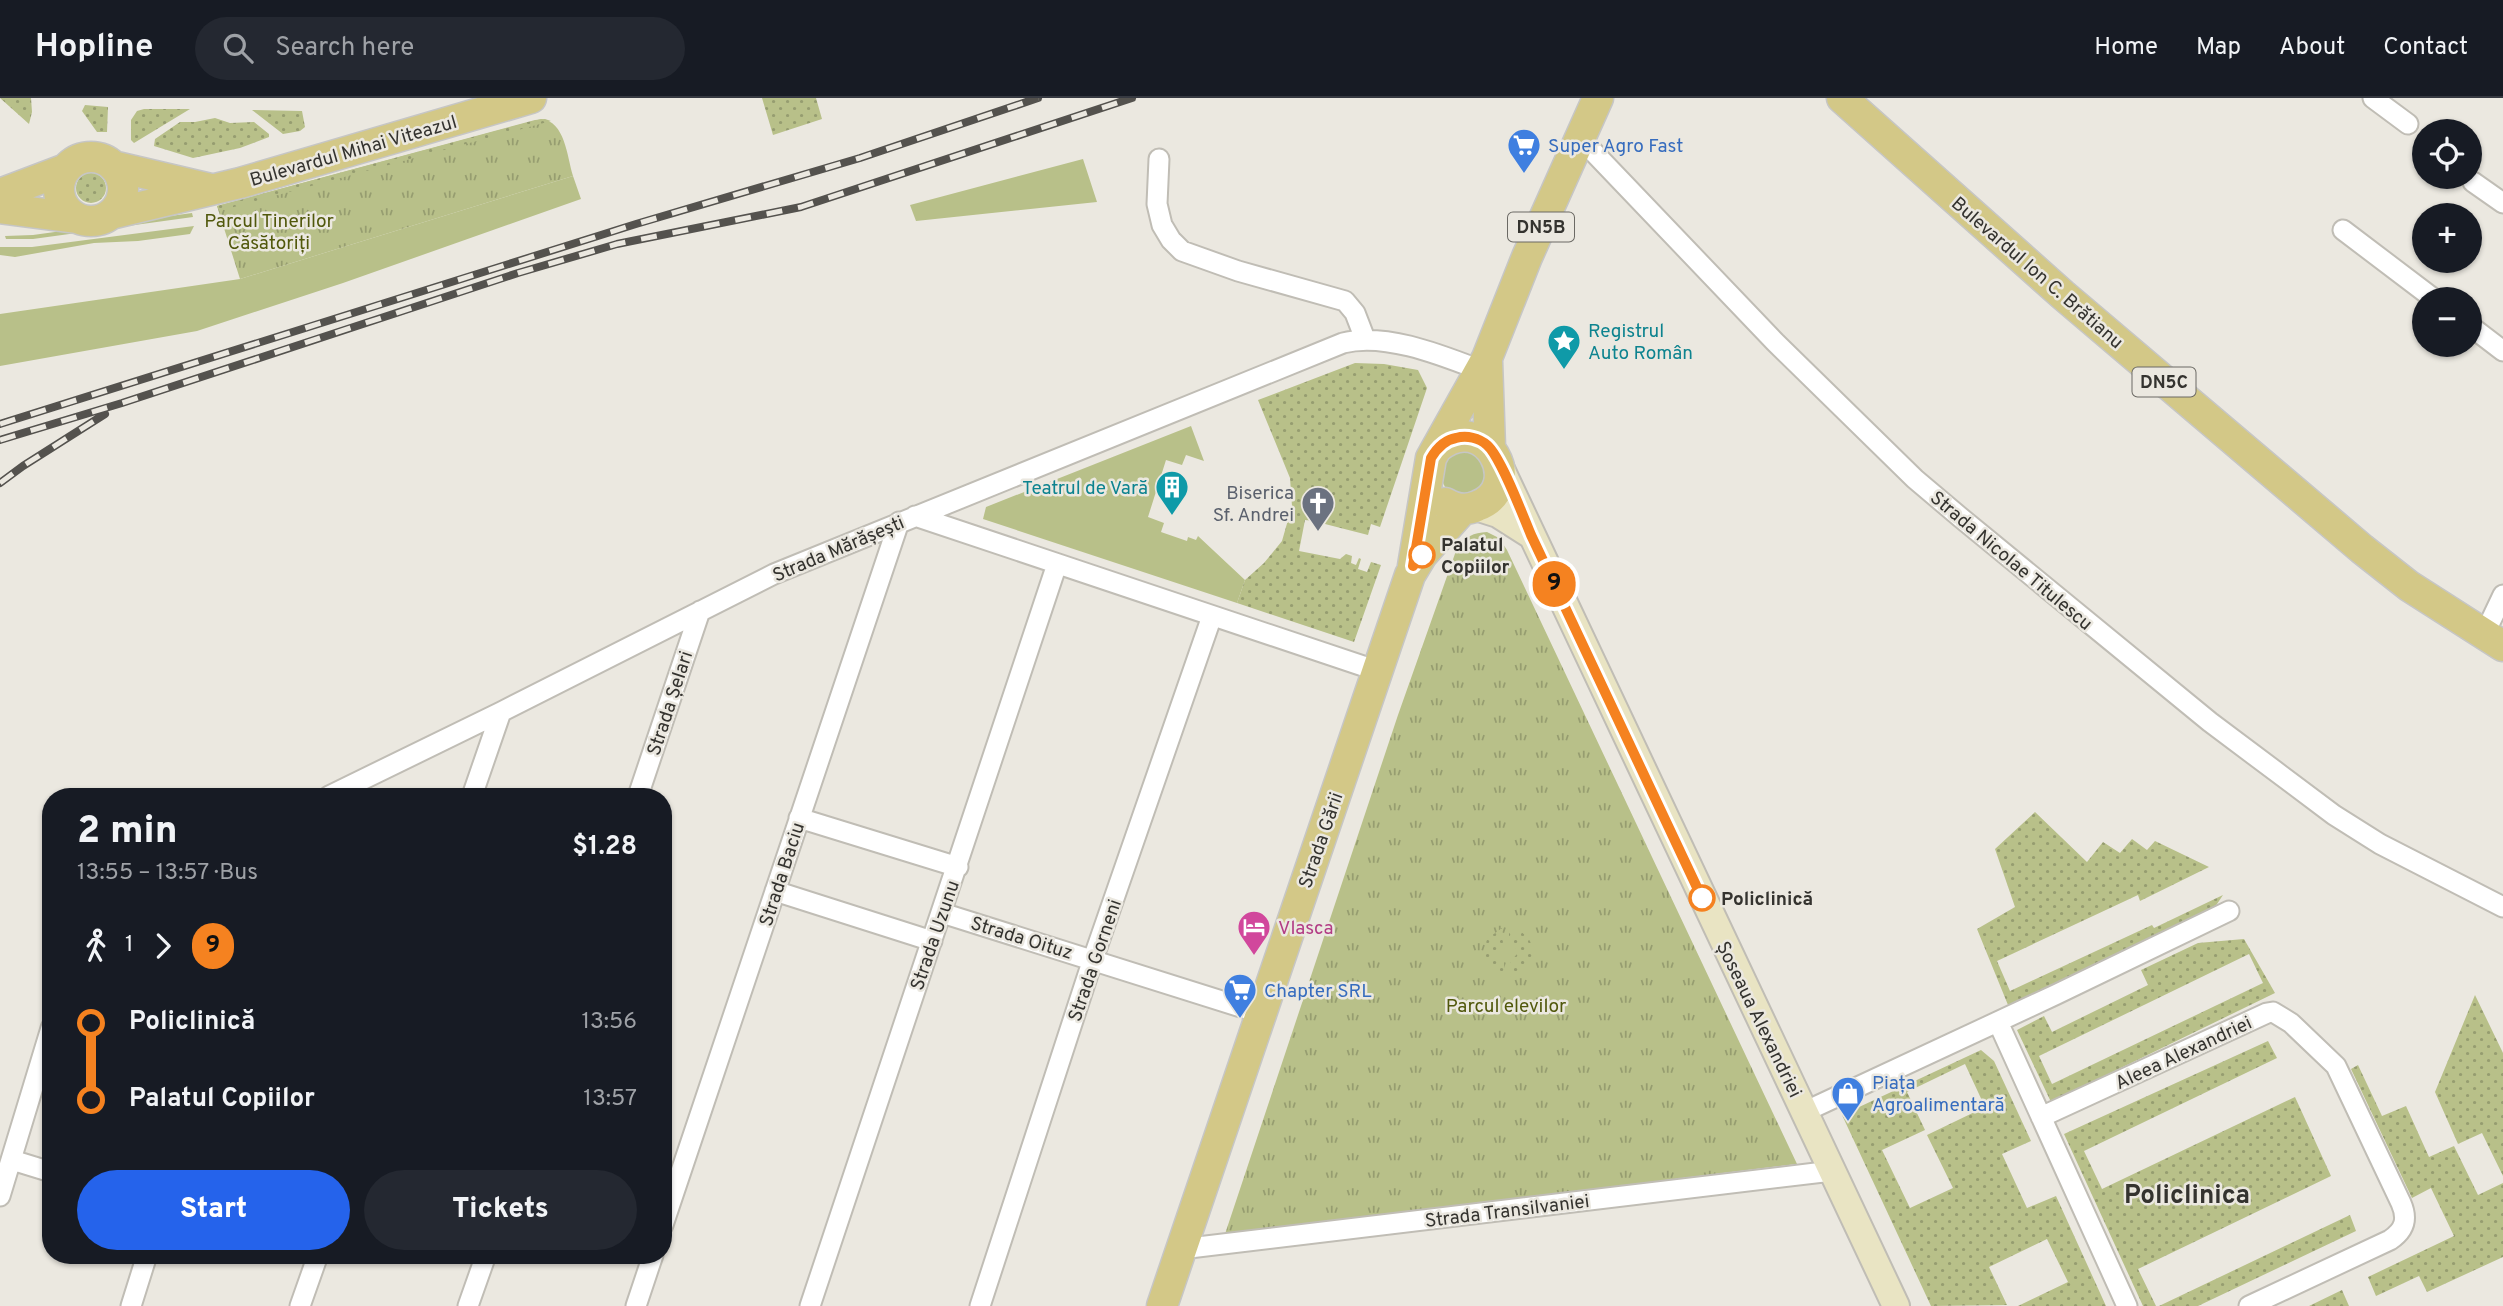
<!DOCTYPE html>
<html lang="en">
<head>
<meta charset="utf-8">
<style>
  body { margin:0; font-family:Overpass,sans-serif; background:#242831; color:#f1f3f6; height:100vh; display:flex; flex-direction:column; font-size:26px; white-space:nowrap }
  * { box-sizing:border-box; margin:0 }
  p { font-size:23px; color:#9ea1a6 }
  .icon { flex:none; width:38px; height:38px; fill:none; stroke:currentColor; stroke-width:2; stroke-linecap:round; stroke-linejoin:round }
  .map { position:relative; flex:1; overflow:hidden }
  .side { position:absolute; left:42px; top:690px; width:630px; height:476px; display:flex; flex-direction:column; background:#171b24; border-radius:28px; box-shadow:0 2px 5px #0004 }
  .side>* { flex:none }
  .badge { padding:0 14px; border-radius:23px; font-size:24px; line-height:46px }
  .fabs { position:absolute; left:2412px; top:21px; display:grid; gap:14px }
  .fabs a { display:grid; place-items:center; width:70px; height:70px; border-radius:50%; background:#171b24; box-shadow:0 2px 5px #0004; font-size:35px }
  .map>.badge { position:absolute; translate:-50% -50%; box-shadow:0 0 0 4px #fff }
  .legs { display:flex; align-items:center; gap:10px; height:77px; padding:0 35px; font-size:23px }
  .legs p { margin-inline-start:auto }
  .overview { display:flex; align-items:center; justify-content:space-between; height:119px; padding:0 35px }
  h1 { font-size:38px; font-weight:800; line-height:52px }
  .action { display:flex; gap:14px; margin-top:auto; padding:14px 35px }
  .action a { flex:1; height:80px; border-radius:42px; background:#2563eb; color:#fff; font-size:28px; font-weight:800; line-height:80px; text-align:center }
  .action a+a { background:#242831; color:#f1f3f6 }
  ul { padding:0 35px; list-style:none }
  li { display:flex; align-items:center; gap:24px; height:77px; font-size:26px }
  li i { display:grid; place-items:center; width:10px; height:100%; margin:0 9px; background:currentColor }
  li i::after { content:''; width:18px; height:18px; margin:-9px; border:5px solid; border-radius:50%; background:#171b24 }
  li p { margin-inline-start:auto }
  li:first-child i { background:linear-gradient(#0000 50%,currentColor 0) }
  li:last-child i { background:linear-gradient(currentColor 50%,#0000 0) }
  header { display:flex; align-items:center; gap:42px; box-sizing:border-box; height:98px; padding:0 35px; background:#171b24; border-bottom:2px solid #363941 }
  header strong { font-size:33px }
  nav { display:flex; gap:38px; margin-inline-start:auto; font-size:24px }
  .search { width:490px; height:63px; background:#242831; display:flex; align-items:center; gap:18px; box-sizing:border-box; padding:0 24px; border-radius:38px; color:#9ea1a6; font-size:26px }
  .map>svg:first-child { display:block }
  .grass { fill:#b8c089 }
  .park { fill:url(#park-tufts) }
  .garden { fill:url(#garden-dots); fill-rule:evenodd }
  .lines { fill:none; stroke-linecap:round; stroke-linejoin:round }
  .minor-casing { stroke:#c0bdb5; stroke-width:23 }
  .secondary-casing { stroke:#c0bdb5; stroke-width:30 }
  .primary-casing { stroke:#c6c6c5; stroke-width:33 }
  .minor { stroke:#fff; stroke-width:19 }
  .secondary { stroke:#e9e4c3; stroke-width:26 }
  .primary { stroke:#d3c887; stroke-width:30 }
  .rail-casing { stroke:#54524e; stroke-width:8 }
  .rail { stroke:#ebe8e0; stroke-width:5; stroke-dasharray:16; stroke-linecap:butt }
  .line-1-casing { stroke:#fff; stroke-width:16 }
  .line-1 { stroke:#f58220; stroke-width:10 }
  .stop-1-dot { fill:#fff; stroke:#f58220; stroke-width:3.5 }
  .labels { text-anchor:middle; stroke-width:5; stroke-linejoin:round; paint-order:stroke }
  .shield { fill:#ebe8e0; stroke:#6b6964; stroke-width:2 }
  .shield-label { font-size:18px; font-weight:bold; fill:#34332f }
  .shop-label { font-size:19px; fill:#366cbe; stroke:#ebe8e0; text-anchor:start }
  .street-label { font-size:19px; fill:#34332f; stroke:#ebe8e0 }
  .park-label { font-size:19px; fill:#51580c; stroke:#ebe8e0 }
  .culture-label { font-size:19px; fill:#0d838f; stroke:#ebe8e0; text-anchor:start }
  .worship-label { font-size:19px; fill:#5b616d; stroke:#ebe8e0; text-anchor:end }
  .stop-label { font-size:19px; font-weight:bold; fill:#34332f; stroke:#ebe8e0; text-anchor:start }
  .hotel-label { font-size:19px; fill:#b23c85; stroke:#ebe8e0; text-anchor:start }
  .district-label { font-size:26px; font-weight:bold; fill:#34332f; stroke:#ebe8e0 }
</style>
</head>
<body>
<header>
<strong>Hopline</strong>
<div class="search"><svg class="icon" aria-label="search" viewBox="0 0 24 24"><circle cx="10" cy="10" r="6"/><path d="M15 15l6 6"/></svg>Search here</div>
<nav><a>Home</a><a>Map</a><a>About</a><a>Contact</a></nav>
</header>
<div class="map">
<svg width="2503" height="1208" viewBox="0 0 2503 1208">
  <defs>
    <pattern id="park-tufts" width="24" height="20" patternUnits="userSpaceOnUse" patternTransform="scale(1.75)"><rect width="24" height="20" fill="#b8c089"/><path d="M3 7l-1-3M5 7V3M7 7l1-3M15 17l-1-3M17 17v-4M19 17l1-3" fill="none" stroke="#969d70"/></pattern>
    <pattern id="garden-dots" width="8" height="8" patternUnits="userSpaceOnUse" patternTransform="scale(1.75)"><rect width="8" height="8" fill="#b8c089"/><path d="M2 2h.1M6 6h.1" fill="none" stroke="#969d70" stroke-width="1.8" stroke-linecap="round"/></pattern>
  </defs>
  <rect width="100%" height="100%" fill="#ebe8e0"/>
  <path class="grass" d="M 1083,61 L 1097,104 L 916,123 L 910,107 Z
    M 573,78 L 581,101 L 343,185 L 197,233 L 0,268 L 0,216 L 240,181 Z
    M 192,115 L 193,119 L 33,141 L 6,141 L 5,138 L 33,137 Z
    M 194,128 L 190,136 L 138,143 L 94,145 L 15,159 L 0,157 L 0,149 L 32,149 Z
    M 1191,328 L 1204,363 L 1186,357 L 1182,367 L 1166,362 L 1148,419 L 1164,425 L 1161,434 L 1187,443 L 1188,439 L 1196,442 L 1198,438 L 1245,482 L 1237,505 L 983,421 L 986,409 Z
    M 1475,352 L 1489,379 L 1473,398 L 1449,394 C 1436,379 1441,369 1450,354 Z"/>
  <path class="park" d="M 541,21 C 565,23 567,58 573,78 L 240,181 L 217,108 Z
    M 1487,434 L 1499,440 L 1507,452 L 1797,1066 L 1225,1136 L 1398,617 L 1457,450 C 1466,438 1473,435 1487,434 Z"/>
  <path class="garden" d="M 0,0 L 31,0 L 32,14 L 29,26 Z
    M 762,0 L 816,0 L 822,21 L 773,37 Z
    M 85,7 L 108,9 L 107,34 L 97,34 L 82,13 Z
    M 144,11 L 190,11 L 134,45 L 131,42 L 131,22 L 137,13 Z
    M 252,12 L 302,13 L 305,29 L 300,33 L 283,36 Z
    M 215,20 L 230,25 L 254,24 L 269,36 L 269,39 L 240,50 L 193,60 L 154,48 L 155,41 L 180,24 L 195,24 Z
    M 545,21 L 551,23 L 219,113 L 217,108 L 535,22 Z
    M76 90a15 15 0 1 1 30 0a15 15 0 1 1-30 0Z
    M 1355,265 L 1384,266 L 1418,272 L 1427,290 L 1380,429 L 1371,426 L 1368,437 L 1325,426 L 1328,412 L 1323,407 L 1317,410 L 1314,423 L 1305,422 L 1299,453 L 1340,461 L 1346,456 L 1352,458 L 1351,465 L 1356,467 L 1359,460 L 1361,461 L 1358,471 L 1367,474 L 1371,464 L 1381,467 L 1354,544 L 1237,505 L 1245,482 L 1264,465 L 1282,443 L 1292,408 L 1290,380 L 1258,302 Z
    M 2035,714 L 2087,764 L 2103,744 L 2120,755 L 2132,741 L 2147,752 L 2155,743 L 2209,769 L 2140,803 L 2138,797 L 1997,863 L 2010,893 L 2152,827 L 2154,830 L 2223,797 L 2213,812 L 2008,907 L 1977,831 L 2015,809 L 1995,751 Z
    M 1502,830 L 1503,846 L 1498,851 L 1497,858 L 1504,865 L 1505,880 L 1493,875 L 1483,859 L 1487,841 Z
    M 1509,830 C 1531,833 1539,853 1527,872 L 1511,880 L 1510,864 L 1517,856 L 1515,850 L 1509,846 Z
    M 2244,841 L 2275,895 L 2051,1004 L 2017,932 L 2044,918 L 2052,934 L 2148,887 L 2141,872 L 2198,845 ZM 2249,856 L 2263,885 L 2052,986 L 2039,958 Z
    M 2475,897 L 2503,955 L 2503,1078 L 2482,1035 L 2458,1046 L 2435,994 Z
    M 2268,943 L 2277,960 L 2084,1053 L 2102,1091 L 2295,999 L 2331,1078 L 2138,1171 L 2156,1208 L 2143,1208 L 2064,1036 Z
    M 1981,952 L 1994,963 L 2031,1043 L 2002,1056 L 2027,1110 L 2056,1098 L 2106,1208 L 2018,1208 L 2068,1184 L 2047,1141 L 1989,1169 L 2007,1207 L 1931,1208 L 1842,1017 ZM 1965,966 L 1985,1009 L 1927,1037 L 1953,1090 L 1910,1110 L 1882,1052 L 1925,1032 L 1907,994 Z
    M 2358,967 L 2382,1018 L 2406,1008 L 2429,1059 L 2454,1048 L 2478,1097 L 2503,1085 L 2503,1159 L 2427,1194 L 2419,1178 L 2376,1198 L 2368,1179 L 2454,1138 L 2431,1090 L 2412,1100 L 2351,971 Z
    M 2350,1117 L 2356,1133 L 2198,1208 L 2159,1208 Z
    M 2342,1192 L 2349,1208 L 2309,1208 Z"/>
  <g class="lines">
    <defs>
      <path id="minor" d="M 2373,0 L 2408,26
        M 1581,41 L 1775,244 L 1915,381 L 1960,419 L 2210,624 L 2334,717 L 2380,746 L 2503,809
        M 1159,61 L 1157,106 L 1162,127 L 1171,142 L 1182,153 L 1238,173 L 1345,203 L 1355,215 L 1365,241
        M 2473,84 L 2503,105
        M 2343,132 L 2434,201
        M 2469,227 L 2503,253
        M 915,418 L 1378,573
        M 2484,537 L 2503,497
        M 329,698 L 501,614 L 774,476 L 1343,245 C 1384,234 1441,257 1480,272
        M 472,698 L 501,614
        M 638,698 L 700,513
        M 799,720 L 958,769
        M 775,793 L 932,843
        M 942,815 L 1263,916
        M 1998,924 L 2127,1208
        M 1804,1014 L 2055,897 L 2229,813
        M 2041,1019 L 2267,915 L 2273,914 L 2291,925 L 2336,968 L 2401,1105 C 2408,1121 2405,1132 2390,1142 L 2249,1208
        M 12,1062 L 51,1074
        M 0,1098 L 51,930
        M 663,1127 L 899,424
        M 1181,1151 L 1832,1073
        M 131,1208 L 147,1157
        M 300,1208 L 318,1157
        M 468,1208 L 486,1157
        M 636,1208 L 653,1157
        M 810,1208 L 1057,466
        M 980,1208 L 1093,861 L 1212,518"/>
      <path id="secondary" d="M 1499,367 L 1896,1208
        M 1476,409 L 1498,416 L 1531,437"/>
      <path id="primary" d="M 1842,0 L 2063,197 L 2362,451 L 2409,488 L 2503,548
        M59 91a32 32 0 1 1 64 0a32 32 0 1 1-64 0Z
        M 113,68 L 211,91
        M 0,96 L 66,71
        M 0,110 L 76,120
        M 111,116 L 240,85 L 531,0
        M 1487,263 L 1490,350
        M 1438,349 C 1486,310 1527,390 1477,408 C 1466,413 1455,411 1445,405
        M 1413,468 L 1431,360 L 1487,260 L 1527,159 L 1598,0
        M 1162,1208 L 1410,477 L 1422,457 L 1463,411"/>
    </defs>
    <use href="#minor" class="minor-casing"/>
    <use href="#secondary" class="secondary-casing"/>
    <use href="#primary" class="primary-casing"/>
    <use href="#minor" class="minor"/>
    <use href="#secondary" class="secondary"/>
    <use href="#primary" class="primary"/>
    <defs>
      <path id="rail" d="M 0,326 L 636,126 L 860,60 L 1038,0
        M 0,342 L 122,305 L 518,175 L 617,146 L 801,109 L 1132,0
        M 0,385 L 23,368 L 105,316"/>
    </defs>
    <use href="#rail" class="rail-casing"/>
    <use href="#rail" class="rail"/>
  </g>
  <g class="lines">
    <defs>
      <path id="line-1" d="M 1422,457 L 1413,468 L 1431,360 C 1437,350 1444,342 1456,340 C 1467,337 1479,340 1487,347 C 1501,359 1523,418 1531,437 L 1702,800"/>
    </defs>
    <use href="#line-1" class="line-1-casing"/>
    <use href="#line-1" class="line-1"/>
  </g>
  <defs>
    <symbol id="supermarket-pin" viewBox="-11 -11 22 30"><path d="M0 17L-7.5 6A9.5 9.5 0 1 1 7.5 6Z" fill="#3f7fe0" stroke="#ebe8e0"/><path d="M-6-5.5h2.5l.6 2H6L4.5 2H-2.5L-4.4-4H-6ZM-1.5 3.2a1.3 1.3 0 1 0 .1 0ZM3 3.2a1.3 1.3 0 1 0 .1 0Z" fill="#fff"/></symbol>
    <symbol id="sight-pin" viewBox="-11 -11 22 30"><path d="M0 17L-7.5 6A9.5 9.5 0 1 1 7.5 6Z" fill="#0f9aa8" stroke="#ebe8e0"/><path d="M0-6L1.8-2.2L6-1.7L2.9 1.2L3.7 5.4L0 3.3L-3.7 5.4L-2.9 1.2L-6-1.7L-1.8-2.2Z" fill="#fff"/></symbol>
    <symbol id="building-pin" viewBox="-11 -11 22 30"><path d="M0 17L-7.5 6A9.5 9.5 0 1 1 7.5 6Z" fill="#0f9aa8" stroke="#ebe8e0"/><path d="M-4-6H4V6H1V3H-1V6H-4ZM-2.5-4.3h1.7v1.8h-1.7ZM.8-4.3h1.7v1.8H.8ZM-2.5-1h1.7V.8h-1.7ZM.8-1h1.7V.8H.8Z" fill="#fff"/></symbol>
    <symbol id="church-pin" viewBox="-11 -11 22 30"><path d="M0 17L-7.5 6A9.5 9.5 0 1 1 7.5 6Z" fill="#6b7280" stroke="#ebe8e0"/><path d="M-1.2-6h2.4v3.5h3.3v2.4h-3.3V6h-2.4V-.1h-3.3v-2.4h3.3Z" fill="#fff"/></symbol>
    <symbol id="hotel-pin" viewBox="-11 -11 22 30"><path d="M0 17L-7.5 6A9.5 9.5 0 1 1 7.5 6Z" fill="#d1479c" stroke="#ebe8e0"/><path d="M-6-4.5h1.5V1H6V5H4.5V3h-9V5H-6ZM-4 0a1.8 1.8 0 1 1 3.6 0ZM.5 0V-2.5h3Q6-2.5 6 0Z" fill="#fff"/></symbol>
    <symbol id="shop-pin" viewBox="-11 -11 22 30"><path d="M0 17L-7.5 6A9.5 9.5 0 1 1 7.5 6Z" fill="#3f7fe0" stroke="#ebe8e0"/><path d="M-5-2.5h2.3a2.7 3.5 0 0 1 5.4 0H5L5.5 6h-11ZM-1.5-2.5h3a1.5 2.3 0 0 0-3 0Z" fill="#fff"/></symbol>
  </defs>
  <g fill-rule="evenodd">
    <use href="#supermarket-pin" x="1505" y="28" width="38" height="52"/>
    <use href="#sight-pin" x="1545" y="224" width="38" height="52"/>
    <use href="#building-pin" x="1153" y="370" width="38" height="52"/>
    <use href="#church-pin" x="1299" y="386" width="38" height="52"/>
    <use href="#hotel-pin" x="1235" y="810" width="38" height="52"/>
    <use href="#supermarket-pin" x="1221" y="873" width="38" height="52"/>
    <use href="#shop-pin" x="1829" y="976" width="38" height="52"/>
  </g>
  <g class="stop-1-dot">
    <circle cx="1422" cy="457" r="12"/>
    <circle cx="1702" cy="800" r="12"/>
  </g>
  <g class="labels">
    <g class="shield">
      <rect x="1508" y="114.5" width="66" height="29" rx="5"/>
      <rect x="2132.5" y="269.5" width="63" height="29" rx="5"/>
    </g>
    <g class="shield-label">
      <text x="1541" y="135">DN5B</text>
      <text x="2164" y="290">DN5C</text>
    </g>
    <g class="shop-label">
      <text x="1548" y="54">Super Agro Fast</text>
      <text x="1264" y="899">Chapter SRL</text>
      <text x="1872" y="991">Piața<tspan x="1872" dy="22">Agroalimentară</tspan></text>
    </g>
    <g class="street-label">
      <text transform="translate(353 52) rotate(-16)" y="7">Bulevardul Mihai Viteazul</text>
      <text transform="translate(2038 174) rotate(41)" y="7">Bulevardul Ion C. Brătianu</text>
      <text transform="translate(838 450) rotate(-23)" y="7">Strada Mărășești</text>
      <text transform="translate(2012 462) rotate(40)" y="7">Strada Nicolae Titulescu</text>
      <text transform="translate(669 605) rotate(-72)" y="7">Strada Șelari</text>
      <text transform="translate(1320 742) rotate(-71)" y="7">Strada Gării</text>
      <text transform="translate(781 776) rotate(-72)" y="7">Strada Baciu</text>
      <text transform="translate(934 837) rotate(-71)" y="7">Strada Uzunu</text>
      <text transform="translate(1022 839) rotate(17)" y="7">Strada Oituz</text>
      <text transform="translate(1094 862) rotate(-71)" y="7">Strada Gorneni</text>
      <text transform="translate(1760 921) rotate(64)" y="7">Șoseaua Alexandriei</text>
      <text transform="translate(2183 954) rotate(-25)" y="7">Aleea Alexandriei</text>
      <text transform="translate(1507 1112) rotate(-7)" y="7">Strada Transilvaniei</text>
    </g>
    <g class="park-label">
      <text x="269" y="129">Parcul Tinerilor<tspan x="269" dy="22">Căsătoriți</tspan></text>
      <text x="1506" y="914">Parcul elevilor</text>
    </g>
    <g class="culture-label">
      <text x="1588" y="239">Registrul<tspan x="1588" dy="22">Auto Român</tspan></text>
      <text x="1148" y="396" text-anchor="end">Teatrul de Vară</text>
    </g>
    <g class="worship-label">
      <text x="1294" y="401">Biserica<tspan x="1294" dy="22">Sf. Andrei</tspan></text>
    </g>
    <g class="stop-label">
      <text x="1441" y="453">Palatul<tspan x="1441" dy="22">Copiilor</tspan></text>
      <text x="1721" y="807">Policlinică</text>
    </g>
    <g class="hotel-label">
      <text x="1278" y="836">Vlasca</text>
    </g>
    <g class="district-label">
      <text x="2187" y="1105">Policlinica</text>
    </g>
  </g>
</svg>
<div class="fabs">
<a><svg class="icon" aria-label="locate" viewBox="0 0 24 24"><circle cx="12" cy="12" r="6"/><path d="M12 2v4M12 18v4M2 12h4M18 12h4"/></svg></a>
<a>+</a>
<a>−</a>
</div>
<b class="badge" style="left:1554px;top:486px;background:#f58220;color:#111">9</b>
<section class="side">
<div class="overview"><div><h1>2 min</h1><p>13:55 – 13:57 · Bus</p></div><b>$1.28</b></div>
<div class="legs"><svg class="icon" aria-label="walk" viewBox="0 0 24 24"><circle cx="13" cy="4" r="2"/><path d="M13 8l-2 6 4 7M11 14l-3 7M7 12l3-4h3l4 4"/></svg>1<svg class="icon" aria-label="forward" viewBox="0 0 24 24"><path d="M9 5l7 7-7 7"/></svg><b class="badge" style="background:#f58220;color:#111">9</b></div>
<ul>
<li><i style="color:#f58220"></i><b>Policlinică</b><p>13:56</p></li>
<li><i style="color:#f58220"></i><b>Palatul Copiilor</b><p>13:57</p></li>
</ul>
<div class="action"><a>Start</a><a>Tickets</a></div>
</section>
</div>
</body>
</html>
